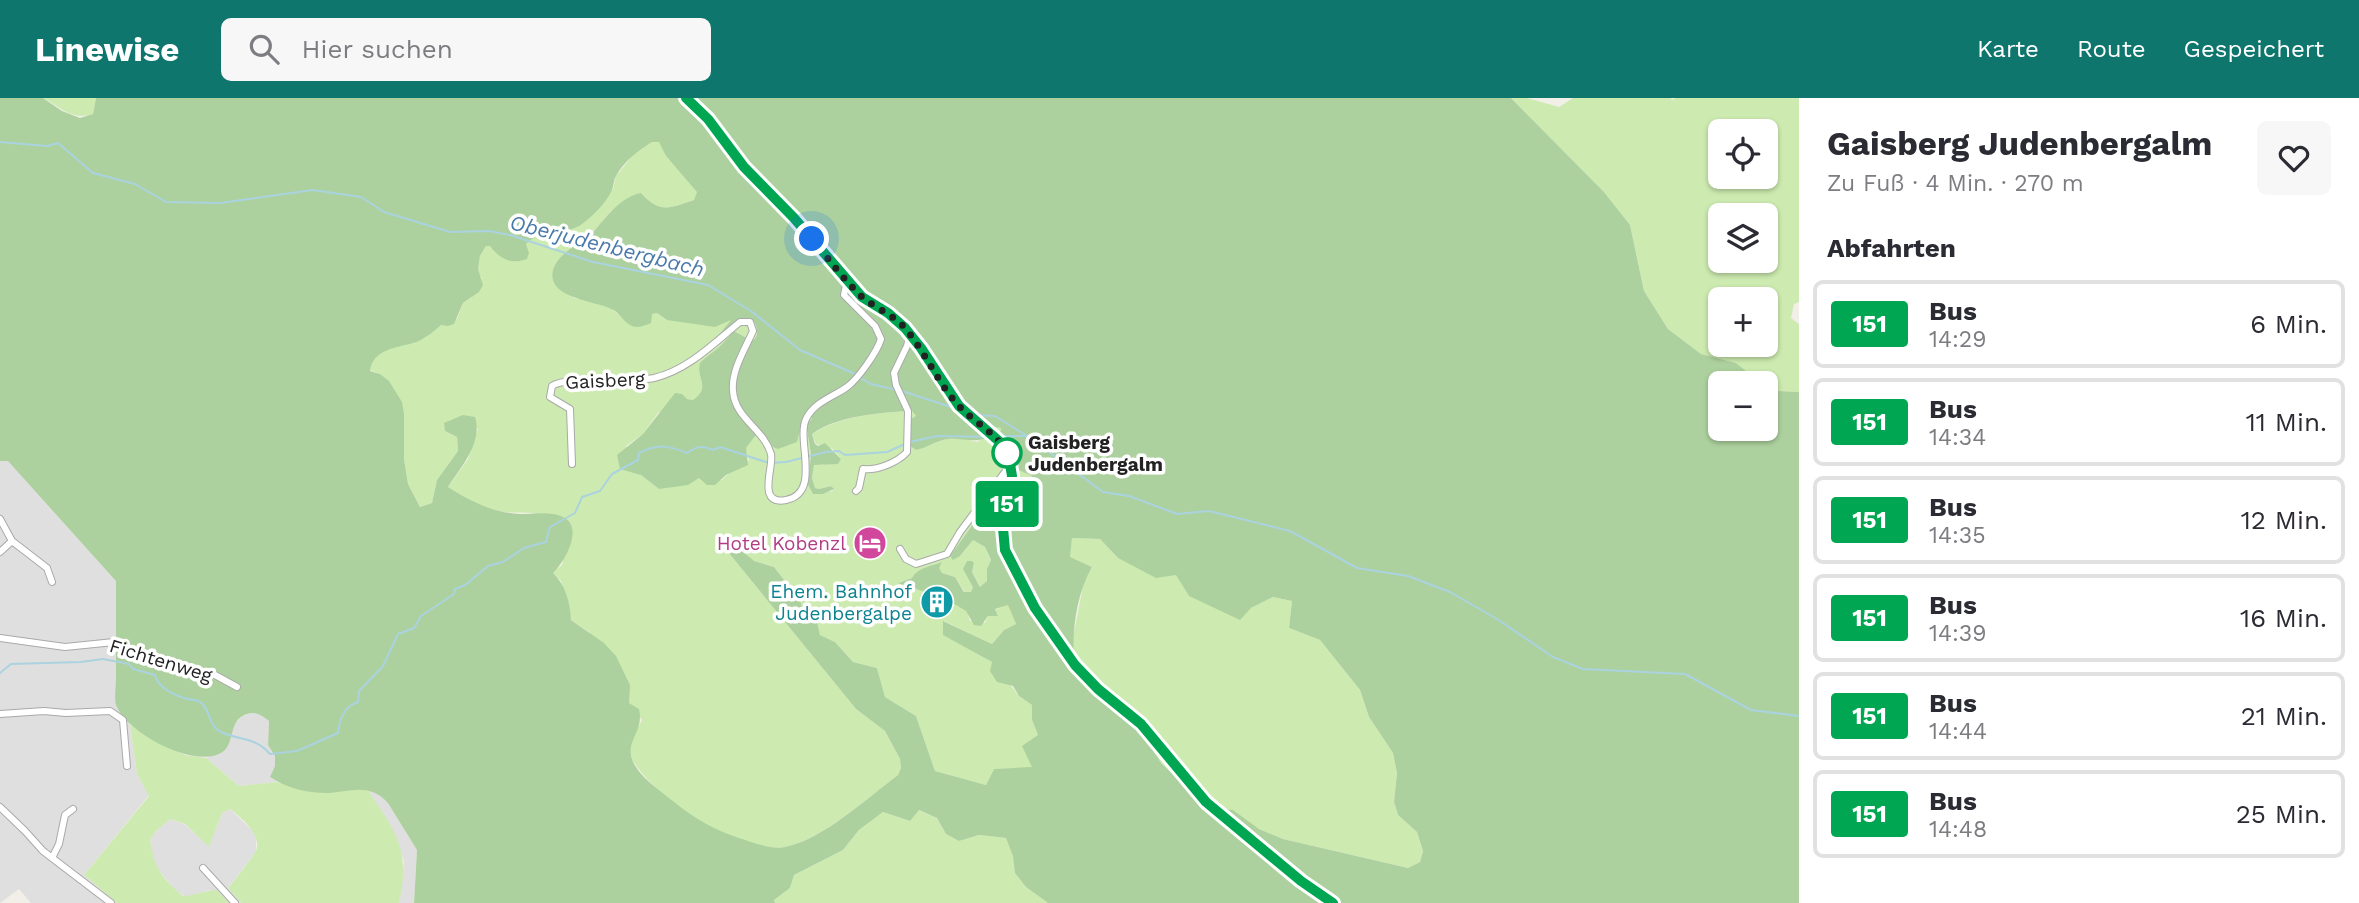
<!DOCTYPE html>
<html lang="de">
<head>
<meta charset="utf-8">
<style>
  body { margin:0; font-family:"Work Sans",sans-serif; background:#f7f7f7; color:#2b2b33; height:100vh; display:flex; flex-direction:column; font-size:26px; white-space:nowrap }
  * { box-sizing:border-box; margin:0 }
  p { font-size:23px; color:#7c7c81 }
  .icon { flex:none; width:38px; height:38px; fill:none; stroke:currentColor; stroke-width:2; stroke-linecap:round; stroke-linejoin:round }
  .map { position:relative; flex:1; overflow:hidden }
  .side { display:flex; flex-direction:column; background:#fff; width:560px }
  .side>* { flex:none }
  .badge { padding:0 14px; border-radius:5px; font-size:24px; line-height:46px }
  .tools { position:absolute; left:1708px; top:21px; display:grid; gap:14px }
  .tools a { display:grid; place-items:center; width:70px; height:70px; border-radius:10px; background:#fff; box-shadow:0 2px 5px #0004; font-size:35px }
  .you { position:absolute; width:35px; height:35px; margin:-18px; border:5px solid #fff; border-radius:50%; background:#1a73e8; box-shadow:0 0 0 10px #1a73e833 }
  .map>.badge { position:absolute; translate:-50% -50%; box-shadow:0 0 0 4px #fff }
  h2 { padding:0 28px; font-size:26px; line-height:63px }
  .round { display:grid; place-items:center; flex:none; width:74px; height:74px; border-radius:10px; background:#f7f7f7 }
  .headline { display:flex; align-items:center; justify-content:space-between; height:119px; padding:0 28px }
  h1 { font-size:33px; font-weight:700; line-height:52px }
  ul { padding:0; list-style:none }
  li { display:flex; align-items:center; gap:21px; height:88px; margin:0 14px 10px; padding:0 14px; border:4px solid #e1e1e2; border-radius:10px }
  li div { flex:1 }
  li b { display:block; font-size:26px }
  li em { font-style:normal }
  li .badge { min-width:77px; font-weight:700; text-align:center }
  header { display:flex; align-items:center; gap:42px; box-sizing:border-box; height:98px; padding:0 35px; background:#0f766e; color:#fff }
  header strong { font-size:33px }
  nav { display:flex; gap:38px; margin-inline-start:auto; font-size:24px }
  .search { width:490px; height:63px; background:#f7f7f7; display:flex; align-items:center; gap:18px; box-sizing:border-box; padding:0 24px; border-radius:10px; color:#7c7c81; font-size:26px }
  main { display:flex; flex:1; min-height:0 }
  .map>svg:first-child { display:block }
  .residential { fill:#e0dfdf }
  .grass { fill:#cdebb0; fill-rule:evenodd }
  .forest { fill:#add19e; fill-rule:evenodd }
  .lines { fill:none; stroke-linecap:round; stroke-linejoin:round }
  .stream { stroke:#aad3df; stroke-width:2 }
  .street-casing { stroke:#a9a9a9; stroke-width:8 }
  .secondary-casing { stroke:#707d05; stroke-width:10 }
  .street { stroke:#fff; stroke-width:6 }
  .secondary { stroke:#f7fabf; stroke-width:9 }
  .line-casing { stroke:#fff; stroke-width:16 }
  .line { stroke:#00a651; stroke-width:10 }
  .walk { stroke:#222; stroke-width:7; stroke-dasharray:0 12.6 }
  .stop-dot { fill:#fff; stroke:#00a651; stroke-width:3.5 }
  .labels { text-anchor:middle; stroke-width:7; stroke-linejoin:round; paint-order:stroke }
  .street-label { font-size:19px; fill:#222; stroke:#fff }
  .stop-label { font-size:19px; font-weight:bold; fill:#222; stroke:#fff; text-anchor:start }
  .hotel-label { font-size:19px; fill:#b23c85; stroke:#fff; text-anchor:end }
  .culture-label { font-size:19px; fill:#0d838f; stroke:#fff; text-anchor:end }
  .water-label { font-size:21px; font-style:italic; fill:#4a7aab; stroke:#fff }
</style>
</head>
<body>
<header>
<strong>Linewise</strong>
<div class="search"><svg class="icon" aria-label="search" viewBox="0 0 24 24"><circle cx="10" cy="10" r="6"/><path d="M15 15l6 6"/></svg>Hier suchen</div>
<nav><a>Karte</a><a>Route</a><a>Gespeichert</a></nav>
</header>
<main>
<div class="map">
<svg width="1799" height="805" viewBox="0 0 1799 805">
  <rect width="100%" height="100%" fill="#f2efe9"/>
  <path class="residential" d="M 0,361 L 9,361 L 117,482 L 116,607 L 130,626 L 137,676 L 149,697 L 84,777 L 117,805 L 31,805 L 19,791 L 0,805 Z
    M 252,614 L 262,616 L 269,623 L 268,647 L 275,658 L 275,668 L 270,679 L 277,684 L 239,688 L 206,660 L 224,653 L 230,644 L 233,628 L 241,619 Z
    M 365,691 L 375,694 L 388,704 L 417,752 L 414,805 L 399,805 L 404,763 L 387,722 Z
    M 230,711 L 253,733 L 256,740 L 256,754 L 228,790 L 241,805 L 229,805 L 209,792 L 194,798 L 184,798 L 173,790 L 154,766 L 150,742 L 155,734 L 170,721 L 184,726 L 209,748 L 222,715 Z"/>
  <path class="grass" d="M 43,0 L 96,0 L 93,16 C 71,23 61,9 43,0 Z
    M 1511,0 L 1527,0 L 1559,9 L 1573,0 L 1671,0 L 1672,2 L 1676,0 L 1799,0 L 1799,204 L 1794,206 L 1791,220 L 1799,226 L 1799,294 L 1778,293 L 1766,287 L 1766,285 L 1757,283 L 1736,265 L 1701,256 L 1668,231 L 1644,193 L 1630,127 L 1604,94 ZM 1720,33 L 1766,33 L 1766,79 L 1720,79 ZM 1720,117 L 1766,117 L 1766,163 L 1720,163 ZM 1720,201 L 1766,201 L 1766,247 L 1720,247 Z
    M 660,43 L 666,58 L 698,94 L 694,102 C 670,110 660,116 641,95 L 611,113 L 587,141 L 575,146 L 573,200 C 587,202 599,205 611,211 C 626,219 624,229 644,228 L 652,216 L 657,215 L 667,222 L 747,221 L 754,224 C 758,230 759,239 752,243 L 734,233 C 726,242 718,251 709,257 C 706,260 702,262 700,265 C 695,279 712,289 693,302 L 687,301 L 658,315 L 643,336 L 626,348 L 641,377 L 659,391 L 699,380 L 722,382 C 730,372 741,372 749,362 L 745,351 L 756,337 L 762,335 L 797,344 L 803,320 L 806,315 L 810,316 L 812,321 L 806,328 L 811,356 L 808,387 L 813,396 L 833,393 L 831,388 L 819,391 L 815,390 L 812,380 L 814,366 L 822,367 L 841,361 L 833,351 L 816,346 L 812,336 C 840,318 879,314 912,313 L 916,318 L 910,348 L 916,352 L 945,341 L 965,341 L 977,344 L 987,338 L 992,329 L 1001,330 L 1005,366 L 1032,378 L 1030,387 L 1017,393 L 1005,379 L 991,402 L 950,459 L 960,458 L 973,442 L 985,449 L 991,463 L 987,471 L 987,483 L 981,490 L 972,474 L 974,465 L 971,463 L 973,489 L 971,494 L 965,494 L 955,479 L 942,475 L 938,470 L 942,464 C 931,468 918,469 913,480 L 899,484 L 946,501 L 967,513 L 970,523 L 985,525 L 988,518 L 998,517 L 995,512 L 1008,506 L 1016,526 L 1004,532 L 992,546 L 944,523 L 943,536 L 992,564 L 1019,598 L 1032,607 L 1032,622 L 1038,637 L 1032,670 L 994,671 L 986,687 L 935,673 L 916,618 L 885,599 L 877,570 L 853,564 L 835,544 L 820,537 L 815,520 L 804,515 L 800,502 L 774,469 L 753,463 L 730,443 L 725,450 L 856,611 L 885,633 L 900,661 L 901,670 L 898,677 C 867,700 822,741 786,749 C 766,754 717,734 699,724 C 683,714 634,675 631,657 C 628,646 637,632 642,622 L 629,605 L 628,599 L 589,534 L 571,522 L 561,483 L 552,475 L 562,467 L 570,424 C 553,410 516,418 493,412 C 477,408 462,398 448,389 L 468,361 L 478,330 L 445,333 L 457,339 L 458,353 L 437,382 L 432,405 L 420,409 L 408,386 L 404,361 L 404,316 L 380,276 L 370,272 C 374,246 405,249 424,240 C 430,237 435,230 441,227 C 446,224 452,222 457,221 L 463,205 L 471,200 L 482,180 L 477,176 L 480,158 L 486,148 L 526,146 L 532,140 L 544,134 L 560,132 L 613,91 L 616,78 L 633,57 L 652,44 Z
    M 1072,440 L 1100,441 L 1118,460 L 1176,476 L 1189,498 L 1251,510 L 1273,499 L 1292,503 L 1289,530 L 1320,542 L 1360,592 L 1369,619 L 1393,655 L 1397,675 L 1394,704 L 1398,717 L 1417,734 L 1423,753 L 1420,764 L 1408,770 L 1283,741 L 1259,731 L 1227,711 L 1221,713 L 1209,711 L 1161,665 L 1141,631 L 1075,572 L 1072,545 L 1084,483 L 1092,469 L 1069,459 Z
    M 130,626 L 154,642 L 185,657 L 206,660 L 239,688 L 277,684 L 306,693 L 328,695 L 359,690 L 367,691 C 396,734 411,751 399,805 L 241,805 L 228,790 C 232,786 255,756 256,753 C 262,737 242,720 230,711 L 222,715 L 209,749 L 185,726 L 170,721 L 155,734 L 150,742 C 155,771 161,779 183,798 C 195,798 205,792 217,792 L 229,805 L 117,805 L 84,777 L 149,698 L 137,676 Z
    M 918,712 L 937,720 L 946,736 L 959,743 L 979,737 L 1006,740 L 1014,758 L 1015,775 L 1026,789 L 1048,805 L 775,805 L 774,802 L 790,790 L 794,777 L 843,752 L 859,732 L 883,714 L 910,723 Z"/>
  <path class="forest" d="M 0,0 L 43,0 L 62,13 L 80,20 L 93,16 L 96,0 L 1511,0 L 1604,94 L 1630,127 L 1644,193 L 1668,231 L 1701,256 L 1736,265 L 1761,285 L 1720,285 L 1720,331 L 1766,331 L 1766,287 L 1778,293 L 1799,294 L 1799,805 L 1048,805 L 1026,789 L 1015,775 L 1013,758 L 1006,740 L 979,737 L 959,743 L 946,736 L 937,720 L 919,712 L 910,723 L 883,714 L 859,732 L 843,752 L 794,777 L 790,790 L 774,802 L 775,805 L 414,805 L 417,752 L 388,705 C 370,685 352,693 330,695 C 311,696 285,690 270,679 L 275,668 L 275,658 L 268,647 L 269,623 C 261,616 252,611 241,619 C 230,627 234,642 225,652 C 200,675 126,635 116,607 C 114,600 116,588 116,580 C 116,548 116,516 116,483 L 8,363 L 0,363 ZM 652,44 L 659,44 L 666,58 L 697,94 L 694,102 C 670,110 660,116 641,95 C 622,98 606,119 595,132 C 584,144 558,154 553,172 C 546,202 599,202 615,213 C 622,218 626,228 636,229 C 642,229 646,227 651,225 L 652,216 L 657,215 L 667,222 L 715,229 L 731,222 L 714,243 L 742,221 L 747,221 L 754,224 C 758,230 759,239 752,243 L 734,233 C 726,242 718,251 709,257 C 706,260 702,262 700,265 C 695,279 712,289 693,302 L 687,301 L 682,296 L 675,295 L 643,336 L 617,357 L 620,371 L 641,377 L 659,391 L 688,387 L 699,380 L 707,387 L 715,387 L 726,377 L 748,367 L 746,350 L 756,337 L 762,335 L 773,349 L 778,351 L 797,344 L 803,321 L 807,315 L 810,316 L 812,321 L 806,326 L 811,356 L 808,387 L 813,396 L 823,396 L 834,391 L 831,388 L 819,391 L 815,390 L 812,380 L 814,367 L 838,366 L 841,361 L 825,345 L 818,348 L 815,346 L 812,336 C 836,318 882,314 912,313 L 916,318 L 911,321 L 910,348 L 916,352 C 926,350 934,344 943,342 C 958,338 971,346 987,340 L 992,329 L 1001,330 L 1000,338 L 991,354 L 999,370 L 1005,366 L 1032,378 L 1030,387 L 1017,392 L 1005,379 L 991,402 L 950,458 L 953,462 L 960,458 L 973,442 L 985,449 L 991,462 L 987,471 L 987,483 L 980,489 L 972,474 L 974,465 L 972,463 L 967,463 L 963,471 L 973,489 L 971,494 L 964,494 L 955,479 L 942,475 L 939,470 L 942,464 C 931,468 918,469 912,480 L 898,485 L 946,501 L 966,513 L 974,527 L 981,528 L 988,518 L 998,518 L 995,511 L 1008,507 L 1016,526 L 1004,532 L 992,546 L 943,523 L 943,537 L 992,564 L 990,573 L 997,584 L 1013,588 L 1019,598 L 1032,607 L 1032,622 L 1038,637 L 1022,648 L 1032,669 L 994,671 L 986,687 L 935,673 L 916,618 L 885,599 L 877,570 L 853,564 L 835,544 L 820,537 L 816,520 L 804,515 L 800,502 L 774,469 L 754,463 L 730,443 L 724,449 L 856,611 L 885,633 L 900,661 L 901,670 L 898,677 C 867,700 822,742 785,749 C 771,752 752,744 739,740 C 714,732 694,720 674,704 C 660,692 634,676 631,657 C 628,640 644,633 639,611 L 629,605 L 630,587 L 616,558 L 604,545 L 571,522 C 570,504 566,488 553,475 C 564,465 585,429 563,419 C 552,413 532,416 520,416 C 493,415 470,403 448,389 C 461,369 483,345 475,319 L 463,317 L 444,325 L 445,333 L 457,339 L 458,353 L 437,382 L 432,405 L 420,409 L 408,386 L 404,361 L 404,316 L 402,304 L 389,283 L 380,276 L 370,273 C 373,251 396,250 413,245 C 424,242 433,234 441,227 L 448,228 L 454,226 L 463,205 L 479,194 L 483,187 L 478,171 L 480,158 L 486,148 L 490,148 C 500,161 511,167 527,161 L 529,155 L 526,146 C 546,127 564,139 582,126 C 593,118 605,106 611,94 C 614,89 613,83 616,78 C 624,63 638,53 652,44 ZM 1072,440 L 1100,441 L 1118,460 L 1156,480 L 1176,477 L 1189,498 L 1240,522 L 1251,510 L 1273,499 L 1292,503 L 1289,530 L 1320,542 L 1360,592 L 1369,619 L 1393,655 L 1397,675 L 1394,704 L 1398,717 L 1417,734 L 1423,753 L 1420,764 L 1408,770 L 1283,741 L 1259,731 L 1233,712 L 1224,711 L 1221,713 L 1209,711 L 1161,665 L 1141,631 L 1075,572 C 1071,538 1075,499 1092,469 L 1070,459 Z"/>
  <g class="lines">
    <path class="stream" d="M 0,44 L 47,48 L 58,45 L 93,75 L 135,86 L 166,104 L 220,105 L 313,92 L 361,99 L 384,114 L 450,134 L 489,133 L 510,137 L 593,164 L 708,187 L 751,213 L 800,252 L 855,276
      M 859,279 L 871,286 L 897,292
      M 902,293 L 957,311
      M 976,317 L 995,318 L 1027,338 L 1103,394 L 1129,398 L 1177,416 L 1209,413 L 1290,433 L 1357,470 L 1408,478 L 1450,494 L 1497,521 L 1553,559 L 1583,571 L 1685,576 L 1751,612 L 1799,618
      M 1000,338 L 1026,338
      M 910,344 L 937,338 L 991,339
      M 0,575 L 11,566 L 81,564 L 103,561 L 129,566 L 133,571 L 155,577 C 158,589 172,596 184,600 C 189,602 196,601 200,604 C 210,609 207,627 221,634 C 240,643 254,638 270,656 L 297,653 L 338,635 C 340,621 343,609 358,604 L 359,593 L 383,568 L 398,536 L 414,530 L 421,518 L 454,496 L 455,491 L 465,487 L 488,468 L 503,464 L 524,450 L 546,444 L 550,429 L 575,415 L 582,399 L 600,393 L 612,376 L 638,362 L 639,355 C 658,346 668,347 687,355 C 697,348 702,347 713,352 L 720,349 L 769,365 L 786,364 L 826,354 L 839,353 L 845,357 L 887,354 L 905,346"/>
    <defs>
      <path id="street" d="M 572,366 L 570,311 L 550,299 L 552,288 C 566,278 630,285 654,280 C 688,272 714,245 740,224 L 750,224 L 753,233 C 745,251 731,273 733,293 C 735,321 764,331 771,356 C 774,369 756,408 786,402 C 822,395 796,342 806,321 C 814,304 833,299 847,289 C 858,281 877,254 881,241 L 875,228 L 844,197 L 847,182
        M 856,393 L 859,390 L 863,371 C 877,373 898,364 907,354 L 908,313 L 896,287 L 894,275 L 907,248 L 910,236
        M 0,421 L 12,443 L 0,454
        M 12,443 L 47,470 L 52,484
        M 900,451 L 906,461 L 916,466 L 947,456 L 960,434 L 1011,366
        M 0,540 L 65,549 L 114,544 L 147,559 L 215,577 L 237,589
        M 0,616 L 44,613 L 66,615 L 110,613 L 123,622 L 127,668
        M 0,709 L 25,733 L 43,753 L 111,805
        M 52,760 L 59,746 L 65,717 L 73,711
        M 203,770 L 235,805"/>
      <path id="secondary" d="M 686,0 L 708,21 L 744,69 L 795,120 L 862,199 L 888,215 L 905,230 L 921,250 L 959,308 L 1001,345 L 1009,360 L 1012,378 L 1003,425 L 1005,452 L 1035,510 L 1075,567 L 1098,591 L 1141,626 L 1206,704 L 1301,783 L 1333,805"/>
    </defs>
    <use href="#street" class="street-casing"/>
    <use href="#secondary" class="secondary-casing"/>
    <use href="#street" class="street"/>
    <use href="#secondary" class="secondary"/>
  </g>
  <g class="lines">
    <defs>
      <path id="line" d="M 686,0 L 708,21 L 744,69 L 794,120 L 862,199 L 888,215 L 905,230 L 921,250 L 959,308 L 1001,345 L 1009,360 L 1012,378 L 1003,430 L 1005,452 L 1035,510 L 1075,567 L 1098,591 L 1141,626 L 1206,704 L 1301,783 L 1333,805"/>
    </defs>
    <use href="#line" class="line-casing"/>
    <use href="#line" class="line"/>
    <path class="walk" d="M 812,141 C 828,160 843,181 861,198 C 875,210 892,216 905,230 C 925,254 937,283 957,306 C 973,324 996,334 1007,355"/>
  </g>
  <defs>
    <symbol id="hotel-disc" viewBox="-11 -11 22 22"><circle r="9.5" fill="#d1479c" stroke="#fff"/><path d="M-6-4.5h1.5V1H6V5H4.5V3h-9V5H-6ZM-4 0a1.8 1.8 0 1 1 3.6 0ZM.5 0V-2.5h3Q6-2.5 6 0Z" fill="#fff"/></symbol>
    <symbol id="building-disc" viewBox="-11 -11 22 22"><circle r="9.5" fill="#0f9aa8" stroke="#fff"/><path d="M-4-6H4V6H1V3H-1V6H-4ZM-2.5-4.3h1.7v1.8h-1.7ZM.8-4.3h1.7v1.8H.8ZM-2.5-1h1.7V.8h-1.7ZM.8-1h1.7V.8H.8Z" fill="#fff"/></symbol>
  </defs>
  <g fill-rule="evenodd">
    <use href="#hotel-disc" x="851" y="426" width="38" height="38"/>
    <use href="#building-disc" x="918" y="485" width="38" height="38"/>
  </g>
  <circle class="stop-dot" cx="1007" cy="355" r="14"/>
  <g class="labels">
    <g class="street-label">
      <text transform="translate(605 282) rotate(-3)" y="7">Gaisberg</text>
      <text transform="translate(161 562) rotate(17)" y="7">Fichtenweg</text>
    </g>
    <g class="stop-label">
      <text x="1028" y="351">Gaisberg<tspan x="1028" dy="22">Judenbergalm</tspan></text>
    </g>
    <g class="hotel-label">
      <text x="846" y="452">Hotel Kobenzl</text>
    </g>
    <g class="culture-label">
      <text x="912" y="500">Ehem. Bahnhof<tspan x="912" dy="22">Judenbergalpe</tspan></text>
    </g>
    <g class="water-label">
      <text transform="translate(607 148) rotate(14)" y="7">Oberjudenbergbach</text>
    </g>
  </g>
</svg>
<div class="tools">
<a><svg class="icon" aria-label="locate" viewBox="0 0 24 24"><circle cx="12" cy="12" r="6"/><path d="M12 2v4M12 18v4M2 12h4M18 12h4"/></svg></a>
<a><svg class="icon" aria-label="layers" viewBox="0 0 24 24"><path d="M12 4l9 5-9 5-9-5zM3 14l9 5 9-5"/></svg></a>
<a>+</a>
<a>−</a>
</div>
<div class="you" style="left:812px;top:141px"></div>
<b class="badge" style="left:1007px;top:406px;background:#00a651;color:#fff">151</b>
</div>
<section class="side">
<div class="headline"><div><h1>Gaisberg Judenbergalm</h1><p>Zu Fuß · 4 Min. · 270 m</p></div><a class="round"><svg class="icon" aria-label="heart" viewBox="0 0 24 24"><path d="M12 20l-8-8c-3-5 5-10 8-4 3-6 11-1 8 4z"/></svg></a></div>
<h2>Abfahrten</h2>
<ul>
<li><span class="badge" style="background:#00a651;color:#fff">151</span><div><b>Bus</b><p>14:29</p></div><em>6 Min.</em></li>
<li><span class="badge" style="background:#00a651;color:#fff">151</span><div><b>Bus</b><p>14:34</p></div><em>11 Min.</em></li>
<li><span class="badge" style="background:#00a651;color:#fff">151</span><div><b>Bus</b><p>14:35</p></div><em>12 Min.</em></li>
<li><span class="badge" style="background:#00a651;color:#fff">151</span><div><b>Bus</b><p>14:39</p></div><em>16 Min.</em></li>
<li><span class="badge" style="background:#00a651;color:#fff">151</span><div><b>Bus</b><p>14:44</p></div><em>21 Min.</em></li>
<li><span class="badge" style="background:#00a651;color:#fff">151</span><div><b>Bus</b><p>14:48</p></div><em>25 Min.</em></li>
</ul>
</section>
</main>
</body>
</html>
